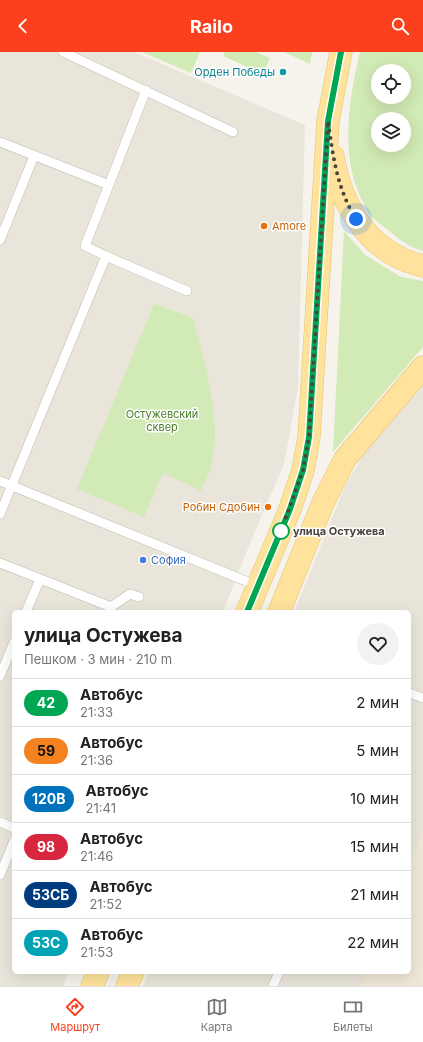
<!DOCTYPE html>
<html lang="ru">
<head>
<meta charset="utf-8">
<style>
  body { margin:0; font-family:Inter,sans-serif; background:#f2f2f2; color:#222; height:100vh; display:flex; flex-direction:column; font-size:15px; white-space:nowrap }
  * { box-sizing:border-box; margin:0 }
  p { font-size:13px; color:#767676 }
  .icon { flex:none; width:22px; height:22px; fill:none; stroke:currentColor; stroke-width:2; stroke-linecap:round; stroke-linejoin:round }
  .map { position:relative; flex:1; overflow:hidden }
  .side { position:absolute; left:12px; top:558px; width:399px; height:364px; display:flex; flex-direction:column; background:#fff; border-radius:6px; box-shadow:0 4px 16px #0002 }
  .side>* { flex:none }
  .badge { padding:0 8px; border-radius:13px; font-size:14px; line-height:26px }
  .buttons { position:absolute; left:371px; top:12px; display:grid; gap:8px }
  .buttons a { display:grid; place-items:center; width:40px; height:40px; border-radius:50%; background:#fff; box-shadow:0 4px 16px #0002; font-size:20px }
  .you { position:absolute; width:20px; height:20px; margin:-10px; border:3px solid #fff; border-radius:50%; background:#1a73e8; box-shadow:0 0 0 6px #1a73e833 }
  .map>.badge { position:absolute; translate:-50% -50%; box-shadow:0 0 0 2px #fff }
  .round { display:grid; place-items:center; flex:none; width:42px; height:42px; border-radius:21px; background:#f2f2f2 }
  .headline { display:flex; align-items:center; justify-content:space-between; height:68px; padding:0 12px }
  h1 { font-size:19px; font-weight:700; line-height:30px }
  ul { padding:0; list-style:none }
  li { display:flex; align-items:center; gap:12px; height:48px; padding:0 12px; border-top:1px solid #e0e0e0 }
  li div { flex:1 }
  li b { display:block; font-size:15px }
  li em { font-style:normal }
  li .badge { min-width:44px; font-weight:700; text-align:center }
  header { display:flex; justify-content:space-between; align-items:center; height:52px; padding:0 12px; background:#fc3f1d; color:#fff; font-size:18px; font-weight:700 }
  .tab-bar { display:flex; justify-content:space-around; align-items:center; height:56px; border-top:1px solid #e0e0e0; background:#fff; font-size:11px; color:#767676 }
  .tab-bar a { display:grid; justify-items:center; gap:2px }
  .tab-bar .current { color:#fc3f1d }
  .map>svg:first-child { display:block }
  .residential { fill:#eae5da }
  .education { fill:#efe8d6 }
  .green { fill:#d2eab5; fill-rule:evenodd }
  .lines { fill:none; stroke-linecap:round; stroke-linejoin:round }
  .service-casing { stroke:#c2bbae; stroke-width:10 }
  .primary-casing { stroke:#e6c16a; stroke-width:23 }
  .service { stroke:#fff; stroke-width:9 }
  .primary { stroke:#ffe39c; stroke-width:22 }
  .line-casing { stroke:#fff; stroke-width:9 }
  .line { stroke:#00a651; stroke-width:6 }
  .walk { stroke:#4b4439; stroke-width:4; stroke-dasharray:0 7.2 }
  .culture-dot { fill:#0f9aa8; stroke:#fff; stroke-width:1.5 }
  .food-dot { fill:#e8710a; stroke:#fff; stroke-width:1.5 }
  .stop-dot { fill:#fff; stroke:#00a651; stroke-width:2 }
  .shop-dot { fill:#3f7fe0; stroke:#fff; stroke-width:1.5 }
  .labels { text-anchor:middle; stroke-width:3; stroke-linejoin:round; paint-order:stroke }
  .culture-label { font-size:11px; fill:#0d838f; stroke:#fff; text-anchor:end }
  .food-label { font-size:11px; fill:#c56008; stroke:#fff; text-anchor:start }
  .park-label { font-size:11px; fill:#4a7f2a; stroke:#fff }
  .stop-label { font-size:11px; font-weight:bold; fill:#4b4439; stroke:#fff; text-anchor:start }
  .shop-label { font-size:11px; fill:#366cbe; stroke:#fff; text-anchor:start }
</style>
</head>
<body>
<header><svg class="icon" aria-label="back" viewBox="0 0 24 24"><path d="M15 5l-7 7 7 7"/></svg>Railo<svg class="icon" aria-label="search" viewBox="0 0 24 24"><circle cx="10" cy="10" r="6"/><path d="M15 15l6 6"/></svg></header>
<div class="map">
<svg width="423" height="934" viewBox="0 0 423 934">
  <rect width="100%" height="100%" fill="#f6f3ec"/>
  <path class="residential" d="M 0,0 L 134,0 L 305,73 L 298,336 L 284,412 L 250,491 L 223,560 L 14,560 L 14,920 L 69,920 L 63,934 L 0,934 Z
    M 423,326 L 423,934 L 143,934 L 149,920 L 409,920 L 409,560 L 294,560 L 345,434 L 368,395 Z"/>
  <path class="education" d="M 423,778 L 423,934 L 361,934 L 367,920 L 409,920 L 409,813 Z"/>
  <path class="green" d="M 142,0 L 200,0 L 191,21 Z
    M 225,0 L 256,0 L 270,6 L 263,22 L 223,4 Z
    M 284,0 L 312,0 L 310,12 Z
    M 360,0 L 423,0 L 423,199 C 410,196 397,186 387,177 C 381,173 375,168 370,163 C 367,160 365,154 363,150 C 339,105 349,48 360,0 ZM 378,19 L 404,19 L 404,45 L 378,45 ZM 378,67 L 404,67 L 404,93 L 378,93 Z
    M 344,179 L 365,203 L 401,225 L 423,229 L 423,295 L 333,400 Z
    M 154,252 L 193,266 C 204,312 222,362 212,410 C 210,420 205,430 201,439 L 163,421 L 144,465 L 77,437 Z"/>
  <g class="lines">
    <defs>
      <path id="service" d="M 63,0 L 233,80
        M 0,90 L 109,133
        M 0,188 L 34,104
        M 106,204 L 187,239
        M 0,429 L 258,534
        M 0,462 L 106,204 L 85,194 L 146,38
        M 0,511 L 111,555
        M 26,560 L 40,527
        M 109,560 L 111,555 L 130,542 L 139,545
        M 0,624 L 14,590
        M 409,641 L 423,646
        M 0,770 L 14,776
        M 0,823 L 14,789
        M 273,934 L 279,920"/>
      <path id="primary" d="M 333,104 C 341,155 370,202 423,214
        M 247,560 L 290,457 L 303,418 L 309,385 L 328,69 L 341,0
        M 279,560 L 323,451 L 345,407 L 423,315
        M 92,934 L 98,920
        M 127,934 L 133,920"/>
    </defs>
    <use href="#service" class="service-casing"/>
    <use href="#primary" class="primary-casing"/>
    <use href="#service" class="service"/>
    <use href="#primary" class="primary"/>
  </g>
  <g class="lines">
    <defs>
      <path id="line" d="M 247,560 L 290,457 L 303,418 L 309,385 L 328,69 L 341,0"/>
    </defs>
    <use href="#line" class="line-casing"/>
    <use href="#line" class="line"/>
    <path class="walk" d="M 281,479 L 303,418 L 309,385 L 328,69 C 333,104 337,137 356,167"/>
  </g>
  <circle class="culture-dot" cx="283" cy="20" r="4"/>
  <g class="food-dot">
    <circle cx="264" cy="174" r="4"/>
    <circle cx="268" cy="455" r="4"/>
  </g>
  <circle class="stop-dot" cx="281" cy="479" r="8"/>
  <circle class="shop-dot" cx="143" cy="508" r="4"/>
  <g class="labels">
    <g class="culture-label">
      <text x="275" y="24">Орден Победы</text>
    </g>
    <g class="food-label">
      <text x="272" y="178">Amore</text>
      <text x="260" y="459" text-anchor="end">Робин Сдобин</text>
    </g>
    <g class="park-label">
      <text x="162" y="366">Остужевский<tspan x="162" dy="13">сквер</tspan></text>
    </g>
    <g class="stop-label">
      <text x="293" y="483">улица Остужева</text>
    </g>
    <g class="shop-label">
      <text x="151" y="512">София</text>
    </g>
  </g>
</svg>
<div class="buttons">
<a><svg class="icon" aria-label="locate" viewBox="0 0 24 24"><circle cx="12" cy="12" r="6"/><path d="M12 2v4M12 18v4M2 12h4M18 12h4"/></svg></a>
<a><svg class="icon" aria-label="layers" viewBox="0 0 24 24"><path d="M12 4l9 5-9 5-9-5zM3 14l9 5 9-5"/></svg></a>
</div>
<div class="you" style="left:356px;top:167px"></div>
<section class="side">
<div class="headline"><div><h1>улица Остужева</h1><p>Пешком · 3 мин · 210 m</p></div><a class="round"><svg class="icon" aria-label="heart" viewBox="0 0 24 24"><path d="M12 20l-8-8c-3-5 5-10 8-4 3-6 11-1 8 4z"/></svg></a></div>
<ul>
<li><span class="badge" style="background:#00a651;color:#fff">42</span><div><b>Автобус</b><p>21:33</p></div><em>2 мин</em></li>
<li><span class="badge" style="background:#f58220;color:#111">59</span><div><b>Автобус</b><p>21:36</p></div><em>5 мин</em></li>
<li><span class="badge" style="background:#0072bc;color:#fff">120В</span><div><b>Автобус</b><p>21:41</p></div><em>10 мин</em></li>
<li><span class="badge" style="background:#d7263d;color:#fff">98</span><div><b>Автобус</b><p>21:46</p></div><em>15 мин</em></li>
<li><span class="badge" style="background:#003b80;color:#fff">53СБ</span><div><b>Автобус</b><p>21:52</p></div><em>21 мин</em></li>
<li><span class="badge" style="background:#00a3b4;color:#fff">53С</span><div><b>Автобус</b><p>21:53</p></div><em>22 мин</em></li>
</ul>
</section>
</div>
<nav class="tab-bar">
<a class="current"><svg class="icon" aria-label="directions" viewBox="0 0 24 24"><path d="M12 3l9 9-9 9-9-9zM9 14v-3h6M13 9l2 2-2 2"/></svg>Маршрут</a>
<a><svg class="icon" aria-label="map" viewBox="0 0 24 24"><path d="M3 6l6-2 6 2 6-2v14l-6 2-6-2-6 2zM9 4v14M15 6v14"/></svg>Карта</a>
<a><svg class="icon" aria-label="tickets" viewBox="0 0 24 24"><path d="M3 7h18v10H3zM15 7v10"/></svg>Билеты</a>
</nav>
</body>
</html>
